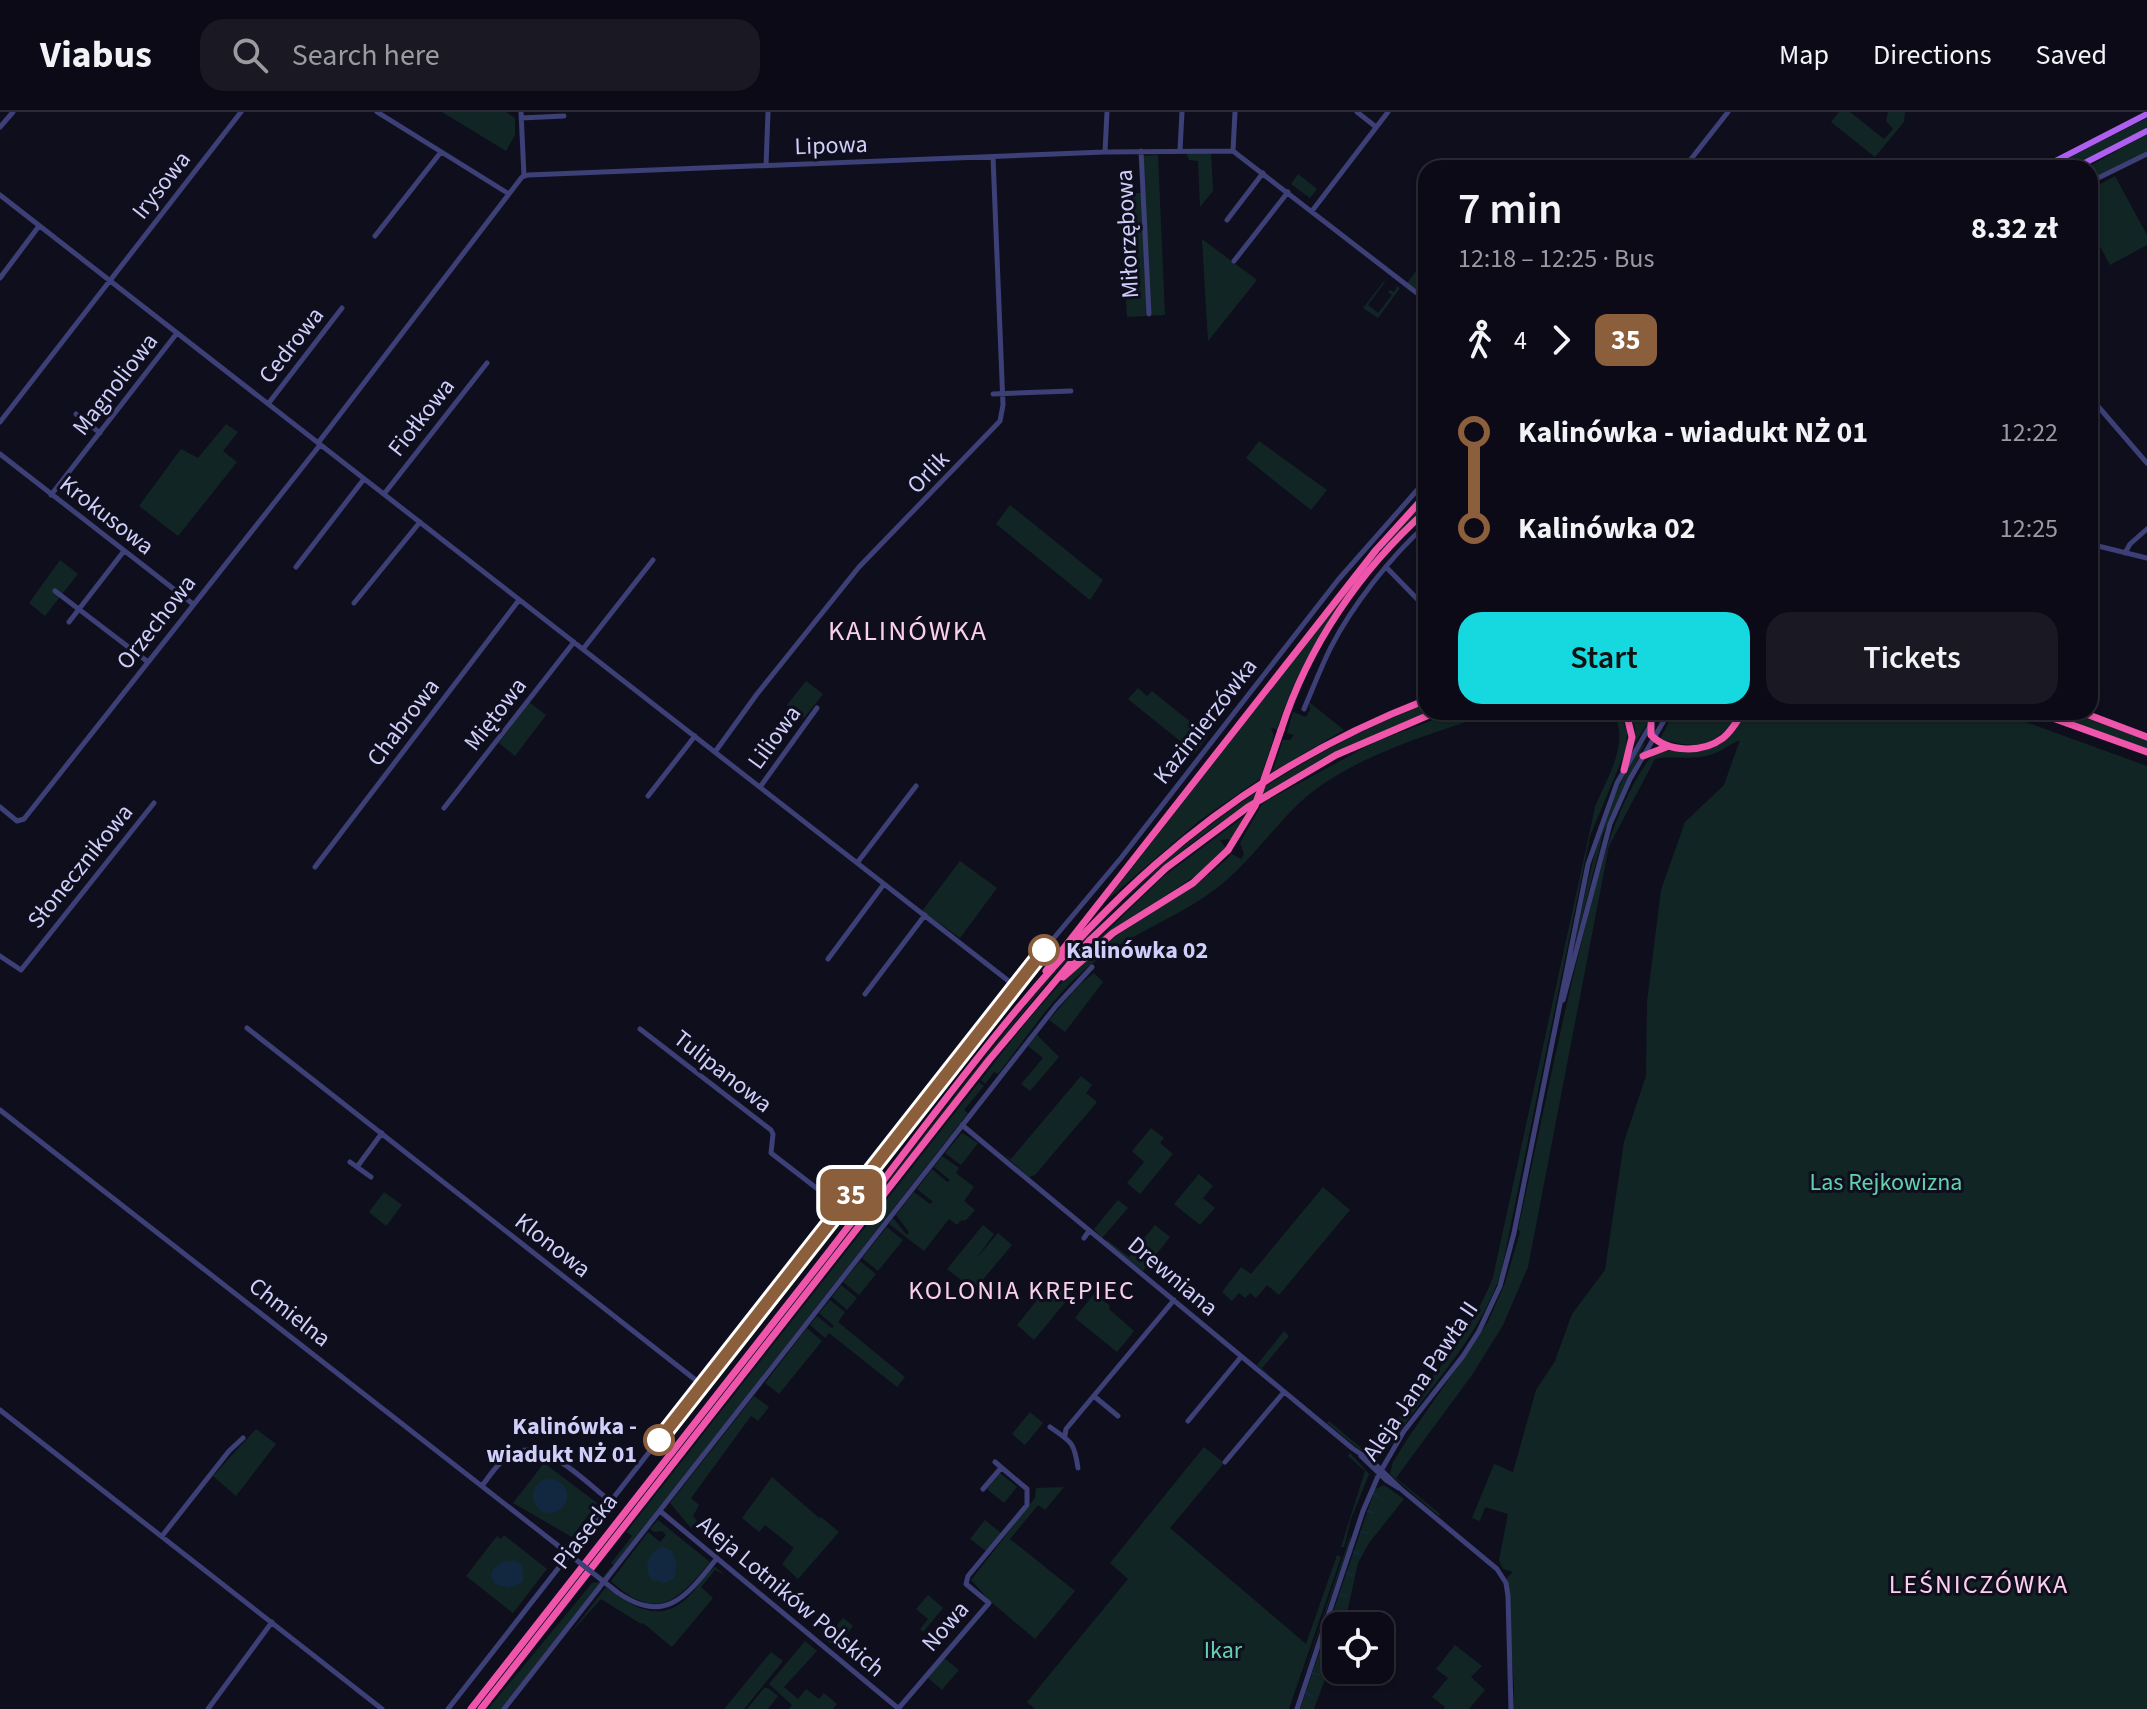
<!DOCTYPE html>
<html lang="en">
<head>
<meta charset="utf-8">
<style>
  body { margin:0; font-family:"Source Sans 3",sans-serif; background:#191823; color:#f1f3f6; height:100vh; display:flex; flex-direction:column; font-size:30px; white-space:nowrap }
  * { box-sizing:border-box; margin:0 }
  p { font-size:26px; color:#9a9aa1 }
  .icon { flex:none; width:44px; height:44px; fill:none; stroke:currentColor; stroke-width:2; stroke-linecap:round; stroke-linejoin:round }
  .map { position:relative; flex:1; overflow:hidden }
  .drawer { position:absolute; left:1418px; top:48px; width:680px; height:560px; display:flex; flex-direction:column; background:#0b0a16; border-radius:24px; box-shadow:0 2px 6px #0004,0 0 0 2px #2b2b35 }
  .drawer>* { flex:none }
  .badge { padding:0 16px; border-radius:12px; font-size:28px; line-height:52px }
  .controls { position:absolute; left:1322px; top:1500px; display:grid; gap:16px }
  .controls a { display:grid; place-items:center; width:72px; height:72px; border-radius:16px; background:#0b0a16; box-shadow:0 2px 6px #0004,0 0 0 2px #2b2b35; font-size:40px }
  .map>.badge { position:absolute; translate:-50% -50%; box-shadow:0 0 0 4px #fff }
  .legs { display:flex; align-items:center; gap:12px; height:88px; padding:0 40px; font-size:26px }
  .legs p { margin-inline-start:auto }
  .headline { display:flex; align-items:center; justify-content:space-between; height:136px; padding:0 40px }
  h1 { font-size:44px; font-weight:600; line-height:60px }
  .cta { display:flex; gap:16px; margin-top:auto; padding:16px 40px }
  .cta a { flex:1; height:92px; border-radius:24px; background:#15d9df; color:#111; font-size:32px; font-weight:600; line-height:92px; text-align:center }
  .cta a+a { background:#191823; color:#f1f3f6 }
  ul { padding:0 40px; list-style:none }
  li { display:flex; align-items:center; gap:28px; height:96px; font-size:30px }
  li i { display:grid; place-items:center; width:12px; height:100%; margin:0 10px; background:currentColor }
  li i::after { content:''; width:20px; height:20px; margin:-10px; border:6px solid; border-radius:50%; background:#0b0a16 }
  li p { margin-inline-start:auto }
  li:first-child i { background:linear-gradient(#0000 50%,currentColor 0) }
  li:last-child i { background:linear-gradient(currentColor 50%,#0000 0) }
  header { display:flex; align-items:center; gap:48px; box-sizing:border-box; height:112px; padding:0 40px; background:#0b0a16; border-bottom:2px solid #2b2b35 }
  header strong { font-size:38px }
  nav { display:flex; gap:44px; margin-inline-start:auto; font-size:28px }
  .search { width:560px; height:72px; background:#191823; display:flex; align-items:center; gap:20px; box-sizing:border-box; padding:0 28px; border-radius:24px; color:#9a9aa1; font-size:30px }
  .map>svg:first-child { display:block }
  .green { fill:#112624 }
  .water { fill:#122841 }
  .lines { fill:none; stroke-linecap:round; stroke-linejoin:round }
  .stream { stroke:#122841; stroke-width:2 }
  .minor { stroke:#3d3f77; stroke-width:5 }
  .major { stroke:#af5ff0; stroke-width:6 }
  .highway { stroke:#ef55aa; stroke-width:7 }
  .minor-bridge { stroke:#3d3f77; stroke-width:5 }
  .highway-bridge { stroke:#ef55aa; stroke-width:7 }
  .line-1-casing { stroke:#fff; stroke-width:18 }
  .line-1 { stroke:#8b5e3c; stroke-width:12 }
  .stop-1-dot { fill:#fff; stroke:#8b5e3c; stroke-width:4 }
  .labels { text-anchor:middle; stroke-width:6; stroke-linejoin:round; paint-order:stroke }
  .street-label { font-size:24px; fill:#d0cefa; stroke:#0f0e1d }
  .stop-label { font-size:24px; font-weight:bold; fill:#d0cefa; stroke:#0f0e1d; text-anchor:start }
  .park-label { font-size:24px; fill:#62d2ae; stroke:#0f0e1d }
  .neighbourhood-label { font-size:26px; letter-spacing:2px; fill:#fad0ee; stroke:#0f0e1d }
  .quarter-label { font-size:28px; letter-spacing:2px; fill:#fad0ee; stroke:#0f0e1d }
</style>
</head>
<body>
<header>
<strong>Viabus</strong>
<div class="search"><svg class="icon" aria-label="search" viewBox="0 0 24 24"><circle cx="10" cy="10" r="6"/><path d="M15 15l6 6"/></svg>Search here</div>
<nav><a>Map</a><a>Directions</a><a>Saved</a></nav>
</header>
<div class="map">
<svg width="2147" height="1597" viewBox="0 0 2147 1597">
  <rect width="100%" height="100%" fill="#0f0e1d"/>
  <path class="green" d="M 442,0 L 506,0 L 515,6 L 515,23 L 506,39 Z
    M 1839,0 L 1850,0 L 1884,27 L 1893,17 L 1886,9 L 1888,0 L 1905,0 L 1904,10 L 1875,45 L 1831,10 Z
    M 2147,6 L 2147,16 L 2069,56 L 2048,56 Z
    M 2147,22 L 2147,40 L 2090,69 L 2090,56 L 2086,56 Z
    M 1186,40 L 1211,40 L 1213,79 L 1200,95 L 1198,49 L 1189,48 Z
    M 1158,43 L 1165,203 L 1127,205 L 1120,81 L 1143,81 L 1142,44 Z
    M 1298,62 L 1317,77 L 1310,86 L 1291,72 Z
    M 2115,64 L 2147,123 L 2147,133 L 2110,153 L 2090,116 L 2090,78 Z
    M 1202,127 L 1257,168 L 1208,229 Z
    M 1426,146 L 1426,186 L 1407,171 Z
    M 1384,169 L 1385,170 L 1368,193 L 1378,201 L 1392,183 L 1388,180 L 1390,178 L 1394,180 L 1397,175 L 1396,173 L 1400,176 L 1378,206 L 1363,196 Z
    M 226,312 L 238,320 L 223,339 L 237,350 L 178,424 L 139,394 L 181,337 L 198,346 Z
    M 1259,329 L 1327,378 L 1311,398 L 1246,346 Z
    M 1426,388 L 1426,392 C 1360,463 1308,523 1277,617 L 1271,616 L 1274,624 L 1261,666 L 1199,709 L 1106,789 L 1341,488 L 1397,418 Z
    M 1010,393 L 1103,468 L 1090,488 L 996,412 Z
    M 60,448 L 78,462 L 45,504 L 29,491 Z
    M 806,569 L 823,582 L 804,606 L 787,593 Z
    M 1138,576 L 1147,584 L 1152,579 L 1208,624 L 1195,641 L 1128,587 Z
    M 529,590 L 546,603 L 515,644 L 499,631 Z
    M 1309,590 L 1344,618 L 1272,660 L 1283,628 L 1290,628 L 1294,623 L 1287,621 L 1293,600 L 1306,605 L 1310,598 Z
    M 1426,592 L 1427,600 C 1332,640 1244,687 1164,753 C 1100,805 1046,871 994,936 L 475,1597 L 957,981 C 1002,924 1046,866 1097,814 C 1190,717 1301,641 1426,592 Z
    M 1454,600 L 1500,600 C 1439,618 1354,644 1306,685 C 1274,713 1251,750 1217,776 C 1180,804 1135,820 1097,848 C 1057,877 1028,924 998,962 L 994,960 L 985,972 L 981,968 C 1020,918 1059,865 1111,828 C 1152,798 1196,778 1232,742 L 1241,747 L 1244,742 L 1240,731 L 1262,692 L 1270,687 L 1375,630 Z
    M 1612,600 L 1620,600 L 1627,620 L 1626,638 L 1590,724 L 1501,1161 C 1482,1216 1447,1256 1412,1302 C 1399,1319 1391,1338 1373,1348 L 1327,1311 L 1329,1309 L 1368,1342 C 1414,1286 1467,1234 1493,1165 L 1595,695 C 1606,667 1632,629 1612,600 Z
    M 1629,600 L 1654,600 L 1633,635 L 1635,616 Z
    M 1674,600 L 1740,600 C 1716,635 1700,638 1660,627 Z
    M 1747,600 L 1998,600 L 2147,654 L 2147,1597 L 1513,1597 L 1514,1575 L 1507,1466 L 1513,1460 L 1503,1457 L 1499,1448 L 1508,1402 L 1485,1395 L 1480,1409 L 1472,1406 L 1494,1352 L 1513,1360 L 1536,1278 L 1555,1249 L 1572,1202 L 1605,1158 L 1624,1030 L 1646,964 L 1647,890 L 1661,778 L 1685,710 L 1724,673 L 1740,628 C 1728,633 1718,642 1706,644 C 1688,648 1672,643 1655,647 L 1609,734 L 1528,1155 L 1503,1213 L 1472,1263 L 1396,1366 L 1440,1402 L 1439,1404 L 1390,1362 L 1393,1350 L 1408,1326 L 1488,1210 L 1505,1171 L 1520,1120 L 1518,1117 C 1540,1018 1559,919 1584,820 C 1599,761 1612,702 1647,650 C 1660,629 1696,646 1720,632 C 1732,625 1739,612 1747,600 Z
    M 2045,600 L 2070,600 L 2147,628 L 2147,637 Z
    M 1646,629 L 1603,722 L 1573,841 C 1586,777 1597,713 1629,655 C 1634,646 1639,636 1646,629 Z
    M 1246,703 L 1232,727 L 1220,728 L 1226,736 L 1198,762 L 1097,829 L 1163,765 Z
    M 960,749 L 997,776 L 960,826 L 922,799 Z
    M 1094,861 L 1103,870 L 1065,920 L 1049,908 L 1080,872 Z
    M 1037,923 L 1059,945 L 1030,979 L 1021,972 L 1043,946 L 1028,934 Z
    M 1081,964 L 1092,973 L 1086,981 L 1097,990 L 1035,1063 L 1029,1065 L 1003,1042 L 1011,1047 Z
    M 979,970 L 984,974 L 964,998 L 968,1001 L 614,1454 L 611,1451 L 632,1424 L 627,1420 L 635,1409 Z
    M 1151,1016 L 1164,1026 L 1160,1031 L 1173,1042 L 1140,1082 L 1127,1071 L 1144,1050 L 1132,1039 Z
    M 962,1021 L 978,1031 L 961,1053 L 945,1041 Z
    M 942,1044 L 959,1056 L 956,1061 L 974,1075 L 964,1089 L 975,1098 L 966,1108 L 960,1109 L 957,1113 L 949,1107 L 924,1139 L 889,1112 L 893,1106 L 907,1123 L 909,1120 L 896,1103 L 914,1080 L 930,1092 L 933,1090 L 917,1077 L 932,1057 L 947,1070 L 950,1068 L 934,1055 Z
    M 1199,1062 L 1213,1074 L 1203,1086 L 1215,1096 L 1200,1113 L 1174,1092 Z
    M 1323,1075 L 1350,1098 L 1279,1183 L 1267,1173 L 1256,1186 L 1250,1181 L 1245,1186 L 1239,1181 L 1232,1189 L 1222,1180 L 1241,1155 L 1251,1162 Z
    M 384,1080 L 402,1093 L 386,1114 L 369,1100 Z
    M 1118,1088 L 1128,1096 L 1102,1126 L 1094,1117 Z
    M 983,1113 L 994,1122 L 976,1147 L 998,1121 L 1012,1133 L 974,1178 L 947,1157 Z
    M 1155,1113 L 1170,1125 L 1143,1159 L 1106,1130 L 1107,1128 L 1129,1145 Z
    M 887,1115 L 903,1128 L 878,1159 L 862,1146 Z
    M 860,1149 L 876,1162 L 859,1183 L 843,1170 Z
    M 1054,1167 L 1072,1182 L 1034,1228 L 1017,1213 Z
    M 841,1173 L 857,1186 L 847,1198 L 832,1185 Z
    M 1097,1178 L 1106,1186 L 1104,1189 L 1110,1194 L 1109,1197 L 1134,1219 L 1117,1240 L 1075,1206 Z
    M 830,1188 L 845,1200 L 838,1210 L 905,1265 L 897,1275 L 829,1221 L 825,1226 L 810,1213 L 817,1204 L 832,1216 L 834,1214 L 819,1201 Z
    M 807,1216 L 822,1229 L 779,1282 L 765,1271 Z
    M 1284,1219 L 1289,1224 L 1262,1256 L 1274,1268 L 1257,1253 Z
    M 754,1284 L 769,1295 L 758,1309 L 751,1304 L 691,1386 L 699,1393 L 693,1404 L 697,1409 L 691,1416 L 670,1391 Z
    M 1030,1300 L 1043,1311 L 1025,1333 L 1012,1322 Z
    M 256,1317 L 276,1332 L 236,1384 L 213,1364 Z
    M 1204,1335 L 1224,1351 L 1170,1416 L 1306,1532 L 1337,1443 L 1341,1445 L 1289,1597 L 1035,1597 L 1027,1590 L 1128,1467 L 1110,1451 Z
    M 1350,1341 L 1369,1362 L 1351,1407 L 1344,1435 L 1341,1435 L 1365,1359 L 1348,1344 Z
    M 544,1351 L 597,1391 L 572,1425 L 513,1391 Z
    M 1000,1361 L 1017,1375 L 1004,1391 L 987,1377 Z
    M 772,1365 L 819,1406 L 821,1405 L 839,1420 L 798,1467 L 782,1452 L 794,1436 L 765,1413 L 759,1420 L 742,1406 Z
    M 1384,1373 L 1404,1387 L 1369,1431 L 1358,1451 L 1344,1514 L 1336,1514 L 1336,1538 L 1314,1597 L 1300,1597 L 1375,1377 Z
    M 1064,1375 L 1045,1398 L 1038,1393 L 1010,1427 L 1075,1479 L 1035,1527 L 990,1489 L 971,1468 L 1035,1386 L 1036,1376 Z
    M 658,1408 L 710,1450 C 677,1491 655,1510 611,1469 L 648,1420 L 660,1430 L 666,1423 L 662,1419 L 654,1420 L 650,1417 Z
    M 985,1408 L 1001,1421 L 986,1439 L 970,1427 Z
    M 1351,1422 L 1350,1430 L 1292,1597 Z
    M 504,1423 L 547,1457 L 513,1501 L 466,1464 L 497,1424 L 501,1427 Z
    M 611,1455 L 613,1456 L 501,1597 L 488,1597 L 592,1471 L 599,1470 Z
    M 715,1455 L 725,1463 L 715,1458 L 701,1475 L 713,1486 L 672,1535 L 643,1511 L 641,1512 L 601,1487 L 568,1524 L 606,1475 C 633,1495 661,1514 690,1483 C 699,1474 705,1462 715,1455 Z
    M 928,1483 L 943,1496 L 923,1520 L 920,1517 L 928,1507 L 916,1497 Z
    M 843,1506 L 853,1514 L 836,1536 L 825,1527 Z
    M 805,1529 L 817,1539 L 784,1575 L 798,1587 L 806,1577 L 819,1587 L 824,1581 L 837,1592 L 833,1597 L 789,1597 L 792,1593 L 769,1572 Z
    M 1455,1533 L 1482,1554 L 1471,1565 L 1485,1578 L 1469,1597 L 1444,1597 L 1445,1595 L 1432,1585 L 1448,1566 L 1436,1557 Z
    M 771,1540 L 783,1549 L 744,1597 L 724,1597 Z
    M 944,1546 L 959,1558 L 942,1578 L 927,1565 Z
    M 764,1576 L 768,1576 L 778,1584 L 768,1597 L 747,1597 Z"/>
  <path class="water" d="M533 1384a17 17 0 1 1 34 0a17 17 0 1 1-34 0Z
    M 663,1435 L 672,1439 L 677,1453 L 674,1466 L 664,1471 L 652,1468 C 642,1456 648,1440 663,1435 Z
    M 515,1448 L 522,1453 L 523,1470 L 509,1476 L 495,1472 L 491,1465 L 493,1457 L 503,1450 Z"/>
  <g class="lines">
    <path class="stream" d="M 1374,1382 L 1379,1385
      M 1368,1399 L 1373,1401
      M 1361,1420 L 1367,1421
      M 1354,1440 L 1359,1442
      M 1347,1461 L 1352,1463
      M 1340,1482 L 1346,1484
      M 1333,1502 L 1338,1504
      M 1313,1561 L 1319,1563
      M 1306,1581 L 1312,1584"/>
    <path class="minor" d="M 377,0 L 509,82
      M 521,0 L 524,64
      M 1357,0 L 1376,15
      M 521,6 L 564,4
      M 0,15 L 13,0
      M 1180,38 L 1182,0
      M 1141,39 L 1149,202
      M 1233,39 L 1235,0
      M 1105,40 L 1107,0
      M 766,54 L 768,0
      M 1684,56 L 1728,0
      M 2090,70 L 2147,42
      M 0,83 L 1015,874
      M 1312,99 L 1388,0
      M 1227,108 L 1263,61
      M 375,124 L 441,40
      M 1234,149 L 1288,80
      M 0,166 L 39,114
      M 993,282 L 1071,279
      M 2090,285 L 2147,351
      M 268,292 L 342,196
      M 76,302 L 100,321
      M 0,310 L 241,0
      M 318,331 L 522,65 L 528,63 L 1105,40 L 1233,39 L 1426,188
      M 0,342 L 193,492
      M 384,382 L 487,251
      M 51,383 L 177,221
      M 2090,432 L 2147,446
      M 2125,441 L 2130,432 L 2147,417
      M 296,455 L 364,367
      M 1387,456 L 1426,496
      M 55,479 L 148,550
      M 354,491 L 420,410
      M 69,510 L 124,439
      M 583,537 L 653,448
      M 1304,597 C 1313,576 1321,555 1331,535 C 1352,494 1391,444 1426,413
      M 715,640 L 757,582 L 859,455 L 1000,309 L 1003,293 L 993,45
      M 760,675 L 817,596
      M 648,684 L 695,624
      M 0,695 L 17,709 L 24,707 L 320,333
      M 444,696 L 574,530
      M 857,751 L 916,674
      M 315,755 L 519,488
      M 0,844 L 21,858 L 154,691
      M 828,847 L 884,772
      M 865,882 L 925,803
      M 1563,888 L 1610,712 L 1630,667 L 1669,600
      M 247,916 L 702,1273
      M 640,917 L 771,1018 L 773,1022 L 771,1041 L 841,1095
      M 0,998 L 556,1432
      M 962,1013 L 1352,1336 L 1374,1351 L 1402,1378 L 1497,1457 L 1506,1471 L 1508,1484 L 1511,1597
      M 350,1050 L 371,1065
      M 357,1055 L 382,1021
      M 1084,1126 L 1089,1119
      M 1095,1285 L 1118,1304
      M 0,1298 L 382,1597
      M 1188,1309 L 1241,1245
      M 1050,1315 C 1071,1330 1074,1329 1078,1356
      M 1065,1323 L 1066,1317 L 1174,1188
      M 1361,1344 L 1386,1368 L 1399,1376
      M 1225,1350 L 1284,1280
      M 482,1374 C 490,1363 500,1348 512,1342 C 544,1324 586,1371 610,1389
      M 983,1377 L 1001,1356
      M 660,1399 L 899,1597
      M 162,1424 L 229,1339 L 243,1326
      M 617,1480 C 665,1514 687,1484 717,1446
      M 208,1597 L 272,1510
      M 448,1597 L 1022,864 L 1121,746 L 1338,468 L 1426,368
      M 504,1597 L 1056,894 L 1092,855
      M 898,1597 L 989,1491 L 966,1472 L 968,1464 L 1027,1393 L 1027,1377 L 995,1350
      M 1297,1597 L 1363,1399 L 1379,1362 L 1404,1319 L 1463,1244 L 1479,1219 L 1500,1174 L 1514,1121 L 1588,752 L 1617,671 L 1658,600"/>
    <path class="major" d="M 2042,56 L 2147,2
      M 2075,56 L 2147,19"/>
    <path class="highway" d="M 2036,600 L 2147,640
      M 2081,600 L 2147,625
      M 1651,612 L 1651,623 C 1668,641 1703,641 1723,626 C 1732,619 1737,609 1743,600
      M 1281,618 C 1308,534 1360,458 1426,399
      M 1643,644 L 1669,634
      M 1624,658 L 1632,625 L 1626,600
      M 1046,859 L 1376,438 L 1426,383
      M 1063,865 L 1113,821 L 1193,771 L 1228,738
      M 471,1597 C 590,1445 709,1293 828,1141 C 929,1011 1032,861 1156,752 C 1235,682 1327,626 1426,588
      M 481,1597 L 989,948 L 1089,829 L 1166,756 L 1248,695 L 1336,643 L 1436,600"/>
    <path class="minor-bridge" d="M 556,1432 L 617,1480"/>
    <path class="highway-bridge" d="M 1228,738 L 1255,694 L 1281,618"/>
  </g>
  <g class="lines">
    <defs>
      <path id="line-1" d="M 659,1328 L 1044,838"/>
    </defs>
    <use href="#line-1" class="line-1-casing"/>
    <use href="#line-1" class="line-1"/>
  </g>
  <g class="stop-1-dot">
    <circle cx="1044" cy="838" r="14"/>
    <circle cx="659" cy="1328" r="14"/>
  </g>
  <g class="labels">
    <g class="street-label">
      <text transform="translate(831 33) rotate(-2)" y="8">Lipowa</text>
      <text transform="translate(161 73) rotate(-52)" y="8">Irysowa</text>
      <text transform="translate(1127 122) rotate(-93)" y="8">Miłorzębowa</text>
      <text transform="translate(291 233) rotate(-52)" y="8">Cedrowa</text>
      <text transform="translate(115 272) rotate(-52)" y="8">Magnoliowa</text>
      <text transform="translate(421 305) rotate(-52)" y="8">Fiołkowa</text>
      <text transform="translate(928 360) rotate(-46)" y="8">Orlik</text>
      <text transform="translate(107 403) rotate(38)" y="8">Krokusowa</text>
      <text transform="translate(156 510) rotate(-52)" y="8">Orzechowa</text>
      <text transform="translate(495 602) rotate(-52)" y="8">Miętowa</text>
      <text transform="translate(1205 609) rotate(-52)" y="8">Kazimierzówka</text>
      <text transform="translate(403 610) rotate(-53)" y="8">Chabrowa</text>
      <text transform="translate(774 625) rotate(-54)" y="8">Liliowa</text>
      <text transform="translate(80 754) rotate(-51)" y="8">Słonecznikowa</text>
      <text transform="translate(723 959) rotate(38)" y="8">Tulipanowa</text>
      <text transform="translate(553 1133) rotate(38)" y="8">Klonowa</text>
      <text transform="translate(1173 1164) rotate(40)" y="8">Drewniana</text>
      <text transform="translate(290 1200) rotate(38)" y="8">Chmielna</text>
      <text transform="translate(1420 1269) rotate(-56)" y="8">Aleja Jana Pawła II</text>
      <text transform="translate(585 1419) rotate(-52)" y="8">Piasecka</text>
      <text transform="translate(791 1484) rotate(40)" y="8">Aleja Lotników Polskich</text>
      <text transform="translate(945 1514) rotate(-49)" y="8">Nowa</text>
    </g>
    <g class="stop-label">
      <text x="1066" y="846">Kalinówka 02</text>
      <text x="637" y="1322" text-anchor="end">Kalinówka -<tspan x="637" dy="28">wiadukt NŻ 01</tspan></text>
    </g>
    <g class="park-label">
      <text x="1886" y="1078">Las Rejkowizna</text>
      <text x="1223" y="1546">Ikar</text>
    </g>
    <g class="neighbourhood-label">
      <text x="1022" y="1187">KOLONIA KRĘPIEC</text>
      <text x="1979" y="1481">LEŚNICZÓWKA</text>
    </g>
    <g class="quarter-label">
      <text x="908" y="528">KALINÓWKA</text>
    </g>
  </g>
</svg>
<div class="controls">
<a><svg class="icon" aria-label="locate" viewBox="0 0 24 24"><circle cx="12" cy="12" r="6"/><path d="M12 2v4M12 18v4M2 12h4M18 12h4"/></svg></a>
</div>
<b class="badge" style="left:851px;top:1083px;background:#8b5e3c;color:#fff">35</b>
<section class="drawer">
<div class="headline"><div><h1>7 min</h1><p>12:18 – 12:25 · Bus</p></div><b>8.32 zł</b></div>
<div class="legs"><svg class="icon" aria-label="walk" viewBox="0 0 24 24"><circle cx="13" cy="4" r="2"/><path d="M13 8l-2 6 4 7M11 14l-3 7M7 12l3-4h3l4 4"/></svg>4<svg class="icon" aria-label="forward" viewBox="0 0 24 24"><path d="M9 5l7 7-7 7"/></svg><b class="badge" style="background:#8b5e3c;color:#fff">35</b></div>
<ul>
<li><i style="color:#8b5e3c"></i><b>Kalinówka - wiadukt NŻ 01</b><p>12:22</p></li>
<li><i style="color:#8b5e3c"></i><b>Kalinówka 02</b><p>12:25</p></li>
</ul>
<div class="cta"><a>Start</a><a>Tickets</a></div>
</section>
</div>
</body>
</html>
